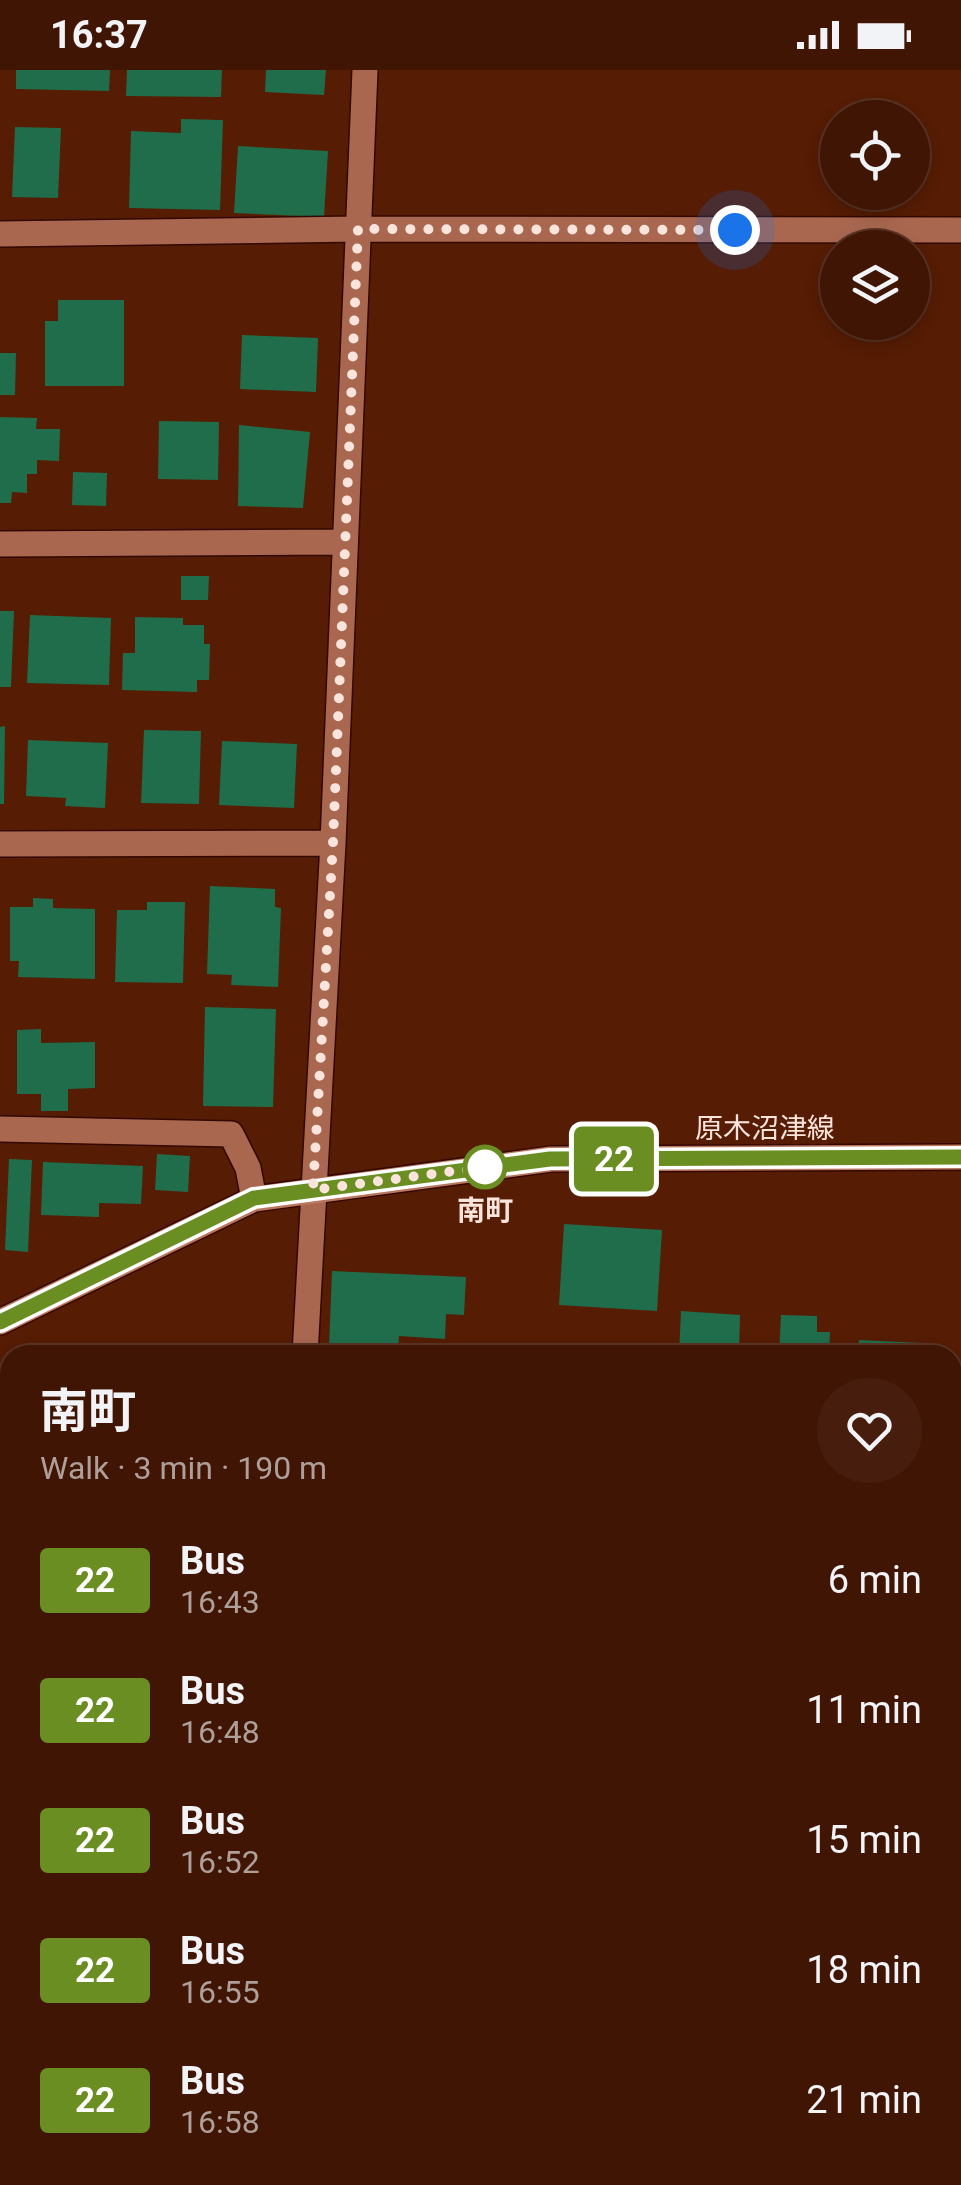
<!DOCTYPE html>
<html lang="en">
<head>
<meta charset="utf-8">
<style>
  body { margin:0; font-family:Roboto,"Noto Sans JP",sans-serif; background:#471e0d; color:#f1f3f6; height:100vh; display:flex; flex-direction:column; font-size:38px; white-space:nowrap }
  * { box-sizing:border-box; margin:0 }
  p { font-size:32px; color:#ae9f9a }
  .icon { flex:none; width:55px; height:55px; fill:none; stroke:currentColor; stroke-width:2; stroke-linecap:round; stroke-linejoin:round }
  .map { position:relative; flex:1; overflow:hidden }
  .sheet { position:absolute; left:0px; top:1275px; width:962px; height:840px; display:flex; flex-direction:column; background:#401503; border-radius:30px 30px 0 0; box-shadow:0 5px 15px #0003,0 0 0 2px #593425 }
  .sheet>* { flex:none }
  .badge { padding:0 20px; border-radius:8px; font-size:35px; line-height:65px }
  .tools { position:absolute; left:820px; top:30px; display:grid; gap:20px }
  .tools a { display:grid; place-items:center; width:110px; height:110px; border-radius:50%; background:#401503; box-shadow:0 5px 15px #0003,0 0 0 2px #593425; font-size:50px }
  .you { position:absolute; width:50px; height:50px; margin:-25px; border:8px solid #fff; border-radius:50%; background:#1a73e8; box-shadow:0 0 0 15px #1a73e833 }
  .map>.badge { position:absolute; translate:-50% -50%; box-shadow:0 0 0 5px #fff }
  .round { display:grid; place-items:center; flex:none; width:105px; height:105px; border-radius:52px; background:#471e0d }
  .headline { display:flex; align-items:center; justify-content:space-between; height:170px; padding:0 40px }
  h1 { font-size:48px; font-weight:700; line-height:75px }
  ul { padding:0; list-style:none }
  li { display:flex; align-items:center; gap:30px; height:130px; padding:0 40px }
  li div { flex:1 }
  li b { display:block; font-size:38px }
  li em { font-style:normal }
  li .badge { min-width:110px; font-weight:700; text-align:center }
  .status { display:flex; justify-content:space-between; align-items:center; height:70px; padding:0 50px; background:#401503; direction:ltr }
  .status svg { height:28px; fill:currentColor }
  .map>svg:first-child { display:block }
  .building { fill:#206d4b }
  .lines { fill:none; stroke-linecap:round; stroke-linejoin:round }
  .minor-casing { stroke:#330800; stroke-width:28 }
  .secondary-casing { stroke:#330800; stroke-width:28 }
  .minor { stroke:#a96750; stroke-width:25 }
  .secondary { stroke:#ba765e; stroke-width:25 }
  .line-casing { stroke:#fff; stroke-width:22 }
  .line { stroke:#6b8e23; stroke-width:15 }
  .walk { stroke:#fbe4dc; stroke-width:10; stroke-dasharray:0 18 }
  .stop-dot { fill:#fff; stroke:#6b8e23; stroke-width:5 }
  .labels { text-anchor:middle; stroke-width:9; stroke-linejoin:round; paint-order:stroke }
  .street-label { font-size:28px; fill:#fbe4dc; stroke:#561c04 }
  .stop-label { font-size:28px; font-weight:bold; fill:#fbe4dc; stroke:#561c04 }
</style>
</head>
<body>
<div class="status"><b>16:37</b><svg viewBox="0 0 49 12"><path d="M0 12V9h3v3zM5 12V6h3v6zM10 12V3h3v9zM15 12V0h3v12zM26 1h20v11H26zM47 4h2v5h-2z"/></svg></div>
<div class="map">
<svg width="961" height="2115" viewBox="0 0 961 2115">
  <rect width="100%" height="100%" fill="#561c04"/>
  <path class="building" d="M 16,0 L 110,0 L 109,21 L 16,19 Z
    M 127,0 L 222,0 L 221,27 L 126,26 Z
    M 266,0 L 326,0 L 324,25 L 265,22 Z
    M 181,49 L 223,50 L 220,140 L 129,138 L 131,61 L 181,63 Z
    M 15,57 L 61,58 L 58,128 L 12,127 Z
    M 238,76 L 328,81 L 324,147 L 234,143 Z
    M 58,230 L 124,230 L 124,316 L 45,316 L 45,251 L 58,251 Z
    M 242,265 L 318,268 L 316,322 L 240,319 Z
    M 0,283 L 16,283 L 15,325 L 0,325 Z
    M 0,347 L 37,348 L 36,359 L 60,359 L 59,391 L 37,390 L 37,404 L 27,404 L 27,423 L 12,422 L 11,433 L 0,433 Z
    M 159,351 L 219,352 L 218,410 L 158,409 Z
    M 239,355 L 310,362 L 303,438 L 238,436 Z
    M 73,402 L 107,403 L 106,436 L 72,435 Z
    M 181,506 L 209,506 L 208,530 L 181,530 Z
    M 0,541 L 14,541 L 11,617 L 0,617 Z
    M 30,545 L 111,548 L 109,615 L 27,613 Z
    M 135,547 L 183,548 L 183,555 L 204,555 L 204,574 L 210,574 L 209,610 L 197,610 L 197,622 L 122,620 L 123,583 L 135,583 Z
    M 5,656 L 4,734 L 0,734 L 0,657 Z
    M 144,660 L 201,661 L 199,734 L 141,733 Z
    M 28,670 L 108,673 L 105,738 L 65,736 L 66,728 L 26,726 Z
    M 222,671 L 297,674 L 294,738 L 219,735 Z
    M 210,816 L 275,819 L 275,837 L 281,838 L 278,917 L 231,915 L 232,905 L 207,904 Z
    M 33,828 L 53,829 L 53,838 L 95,839 L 95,909 L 18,907 L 19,891 L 10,891 L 10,837 L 33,837 Z
    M 147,832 L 185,832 L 183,913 L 115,912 L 117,840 L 147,840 Z
    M 205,937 L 276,939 L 273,1037 L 203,1036 Z
    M 41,959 L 41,973 L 95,972 L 95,1018 L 68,1019 L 68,1041 L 41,1041 L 41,1024 L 17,1024 L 17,960 Z
    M 157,1084 L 190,1086 L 188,1122 L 155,1120 Z
    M 9,1089 L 32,1090 L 28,1182 L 5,1180 Z
    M 43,1092 L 143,1096 L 141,1134 L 99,1133 L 99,1147 L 41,1145 Z
    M 564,1154 L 662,1160 L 657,1241 L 559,1235 Z
    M 332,1201 L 466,1207 L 464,1245 L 446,1244 L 445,1269 L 399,1266 L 398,1281 L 329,1277 Z
    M 681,1241 L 740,1245 L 739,1285 L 679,1285 Z
    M 781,1245 L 817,1246 L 817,1262 L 830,1262 L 829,1285 L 779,1285 Z
    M 859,1270 L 921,1273 L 920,1285 L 858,1285 Z
    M 0,1359 L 10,1359 L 10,1409 L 0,1409 Z
    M 952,1423 L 961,1424 L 961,1492 L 952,1492 Z
    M 954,1589 L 961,1590 L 961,1717 L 952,1716 Z"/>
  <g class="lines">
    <defs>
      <path id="minor" d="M 0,164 L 358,159 L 961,160
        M 0,474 L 344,472
        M 0,774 L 333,773
        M 0,1059 L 231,1064 L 248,1098 L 254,1129
        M 305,1285 L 333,773 L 365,0
        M 0,1515 L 10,1515
        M 952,1543 L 961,1544
        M 383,2115 L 385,2105"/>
      <path id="secondary" d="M 0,1252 L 254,1129 L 551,1089 L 961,1087"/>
    </defs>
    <use href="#minor" class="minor-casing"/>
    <use href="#secondary" class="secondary-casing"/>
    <use href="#minor" class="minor"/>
    <use href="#secondary" class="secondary"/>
  </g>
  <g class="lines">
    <defs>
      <path id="line" d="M 0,1252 L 254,1128 L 550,1089 L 961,1087"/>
    </defs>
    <use href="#line" class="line-casing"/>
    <use href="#line" class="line"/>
    <path class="walk" d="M 485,1097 L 313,1120 L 333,773 L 358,159 L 735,160"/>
  </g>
  <circle class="stop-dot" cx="485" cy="1097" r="20"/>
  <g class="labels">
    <g class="street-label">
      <text x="765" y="1068">原木沼津線</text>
    </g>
    <g class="stop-label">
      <text x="485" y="1150">南町</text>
    </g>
  </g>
</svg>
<div class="tools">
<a><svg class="icon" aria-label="locate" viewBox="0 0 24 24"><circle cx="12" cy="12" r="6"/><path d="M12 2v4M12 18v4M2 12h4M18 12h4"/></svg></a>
<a><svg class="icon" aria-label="layers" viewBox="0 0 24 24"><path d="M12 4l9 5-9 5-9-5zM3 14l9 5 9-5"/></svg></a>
</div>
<div class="you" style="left:735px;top:160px"></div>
<b class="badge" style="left:614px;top:1089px;background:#6b8e23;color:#fff">22</b>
<section class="sheet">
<div class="headline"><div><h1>南町</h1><p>Walk · 3 min · 190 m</p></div><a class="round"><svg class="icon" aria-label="heart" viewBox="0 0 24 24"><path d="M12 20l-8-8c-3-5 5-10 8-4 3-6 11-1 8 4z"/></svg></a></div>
<ul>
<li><span class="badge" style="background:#6b8e23;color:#fff">22</span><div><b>Bus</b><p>16:43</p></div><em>6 min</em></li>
<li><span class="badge" style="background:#6b8e23;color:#fff">22</span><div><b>Bus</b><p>16:48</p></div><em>11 min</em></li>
<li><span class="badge" style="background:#6b8e23;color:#fff">22</span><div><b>Bus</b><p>16:52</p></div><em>15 min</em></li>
<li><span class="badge" style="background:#6b8e23;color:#fff">22</span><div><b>Bus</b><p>16:55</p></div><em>18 min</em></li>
<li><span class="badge" style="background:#6b8e23;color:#fff">22</span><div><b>Bus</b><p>16:58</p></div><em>21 min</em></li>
</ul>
</section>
</div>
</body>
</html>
